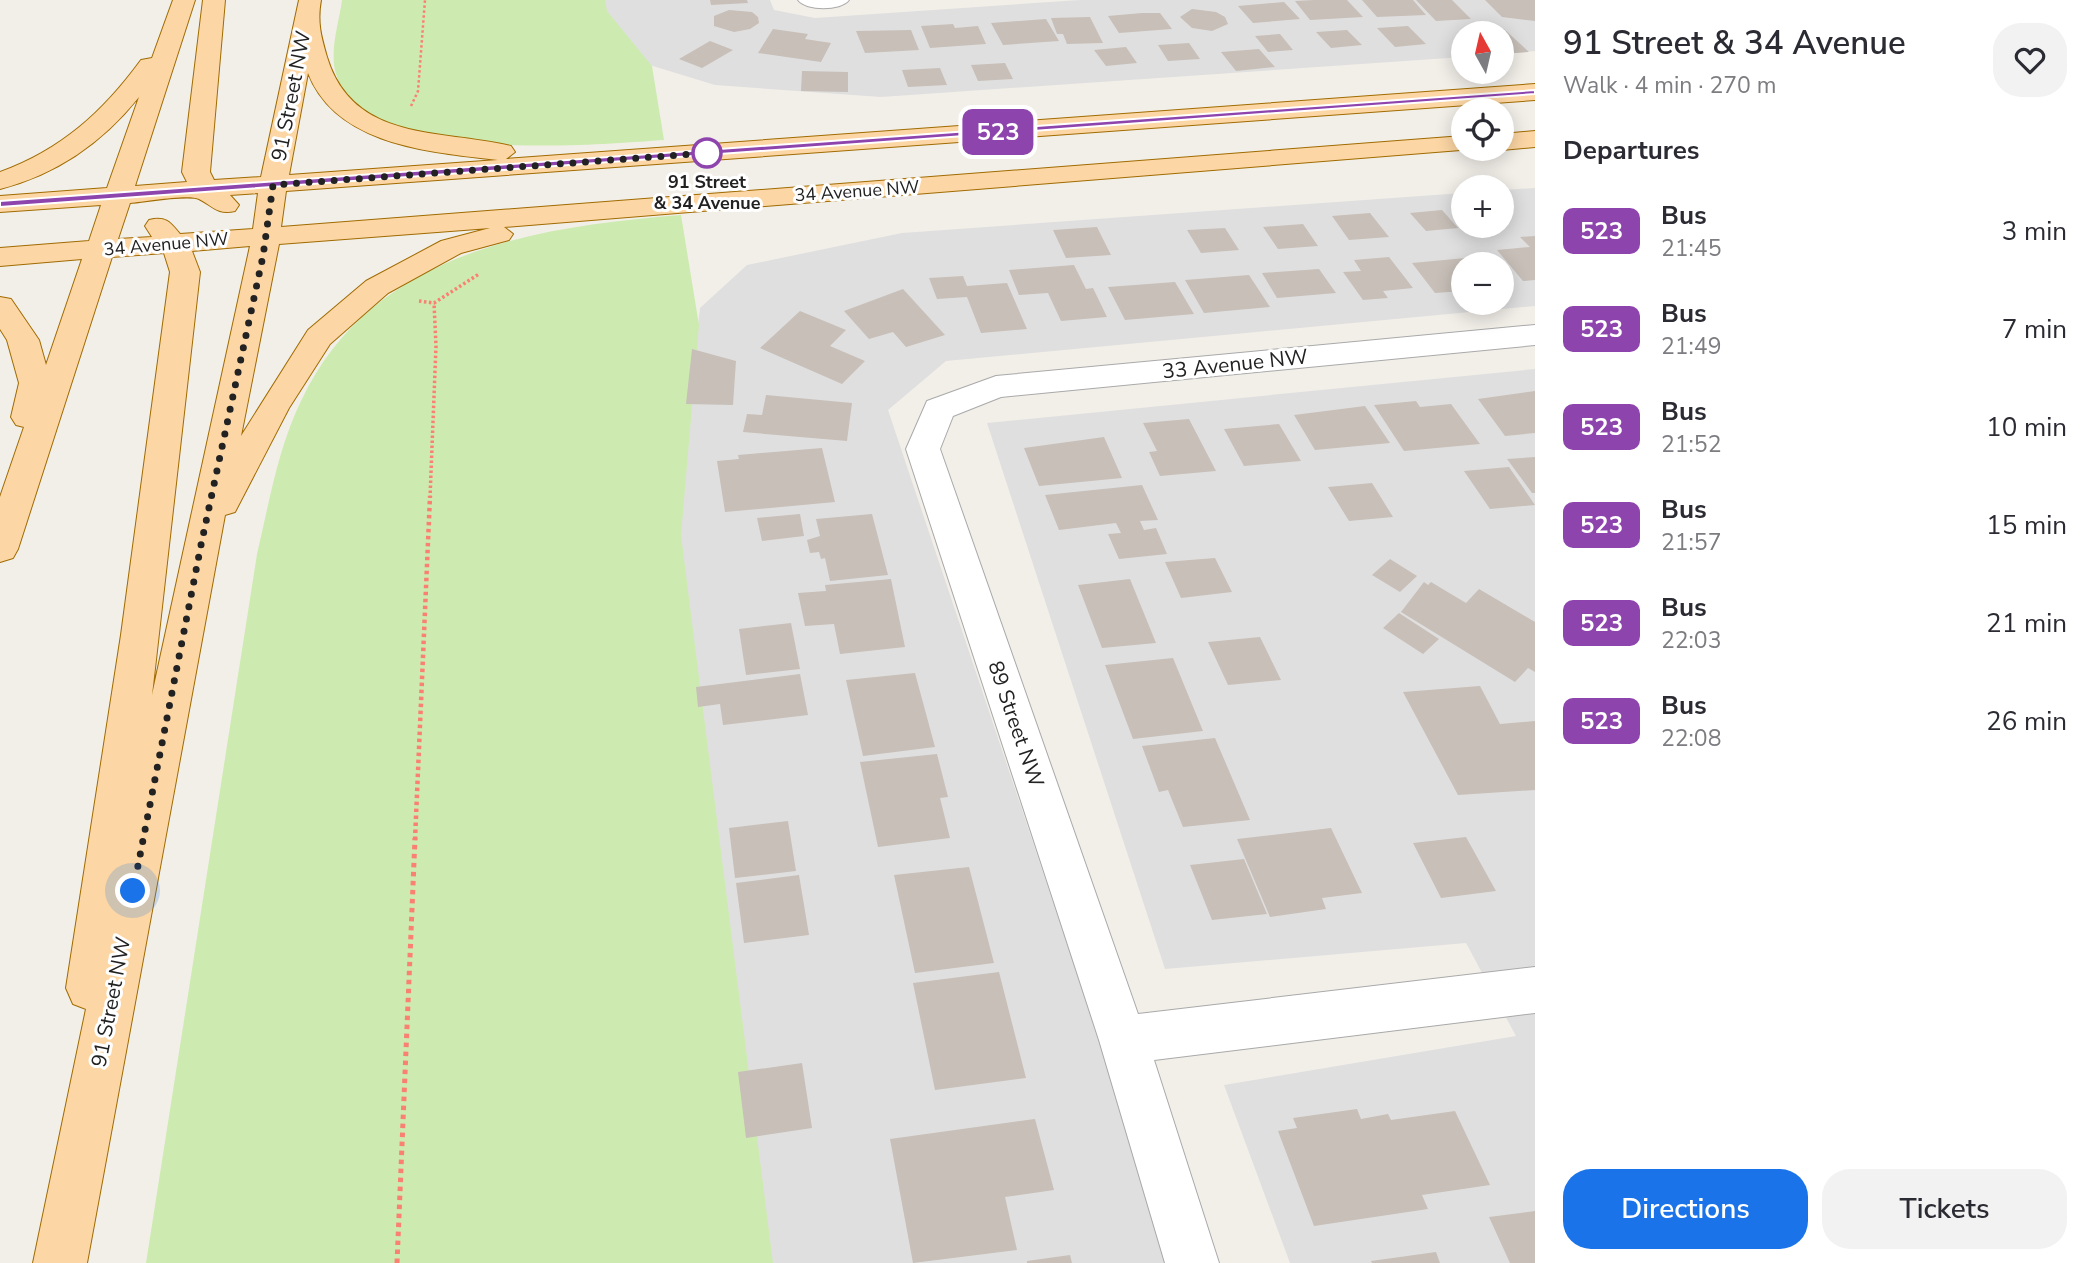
<!DOCTYPE html>
<html lang="en">
<head>
<meta charset="utf-8">
<style>
  body { margin:0; font-family:"Nunito Sans",sans-serif; background:#f2f2f3; color:#2b2b33; height:100vh; display:flex; flex-direction:column; font-size:26px; white-space:nowrap }
  * { box-sizing:border-box; margin:0 }
  p { font-size:23px; color:#7c7c81 }
  .icon { flex:none; width:38px; height:38px; fill:none; stroke:currentColor; stroke-width:2; stroke-linecap:round; stroke-linejoin:round }
  .map { position:relative; flex:1; overflow:hidden }
  .panel { display:flex; flex-direction:column; background:#fff; width:560px }
  .panel>* { flex:none }
  .badge { padding:0 14px; border-radius:10px; font-size:24px; line-height:46px }
  .needle { width:46px; rotate:352deg }
  .controls { position:absolute; left:1451px; top:21px; display:grid; gap:14px }
  .controls a { display:grid; place-items:center; width:63px; height:63px; border-radius:50%; background:#fff; box-shadow:0 4px 18px #0003; font-size:35px }
  .you { position:absolute; width:35px; height:35px; margin:-18px; border:5px solid #fff; border-radius:50%; background:#1a73e8; box-shadow:0 0 0 10px #1a73e833 }
  .map>.badge { position:absolute; translate:-50% -50%; box-shadow:0 0 0 4px #fff }
  h2 { padding:0 28px; font-size:26px; line-height:63px }
  .round { display:grid; place-items:center; flex:none; width:74px; height:74px; border-radius:28px; background:#f2f2f3 }
  .headline { display:flex; align-items:center; justify-content:space-between; height:119px; padding:0 28px }
  h1 { font-size:33px; font-weight:600; line-height:52px }
  .action { display:flex; gap:14px; margin-top:auto; padding:14px 28px }
  .action a { flex:1; height:80px; border-radius:28px; background:#1a73e8; color:#fff; font-size:28px; font-weight:600; line-height:80px; text-align:center }
  .action a+a { background:#f2f2f3; color:#2b2b33 }
  ul { padding:0; list-style:none }
  li { display:flex; align-items:center; gap:21px; height:98px; padding:0 28px }
  li div { flex:1 }
  li b { display:block; font-size:26px }
  li em { font-style:normal }
  li .badge { min-width:77px; font-weight:700; text-align:center }
  main { display:flex; flex:1; min-height:0 }
  .map>svg:first-child { display:block }
  .residential { fill:#e0dfdf; fill-rule:evenodd }
  .grass { fill:#cdebb0 }
  .building { fill:#c7bfb8 }
  .lines { fill:none; stroke-linecap:round; stroke-linejoin:round }
  .minor-casing { stroke:#a9a9a9; stroke-width:2 }
  .major-casing { stroke:#a06b00; stroke-width:2 }
  .path-far3 { stroke:#fa8072; stroke-width:2.5; stroke-dasharray:2.5 2.5; stroke-linecap:butt }
  .path-far2 { stroke:#fa8072; stroke-width:3.5; stroke-dasharray:2.5 2.5; stroke-linecap:butt }
  .path-far1 { stroke:#fa8072; stroke-width:4.5; stroke-dasharray:3.5 3.5; stroke-linecap:butt }
  .path { stroke:#fa8072; stroke-width:5; stroke-dasharray:4.5 4.5; stroke-linecap:butt }
  .minor { fill:#fff; fill-rule:evenodd }
  .major { fill:#fcd6a4; fill-rule:evenodd }
  .line { fill:#8e44ad; stroke:#fff; stroke-width:2 }
  .walk { stroke:#222; stroke-width:7; stroke-dasharray:0 12.6 }
  .stop-dot { fill:#fff; stroke:#8e44ad; stroke-width:3.5 }
  .labels { text-anchor:middle; stroke-width:6; stroke-linejoin:round; paint-order:stroke }
  .far-stop-label { font-size:18px; font-weight:bold; fill:#222; stroke:#fff }
  .far-street-label { font-size:18px; fill:#222; stroke:#fff }
  .street-label { font-size:21px; fill:#222; stroke:#fff }
</style>
</head>
<body>
<main>
<div class="map">
<svg width="1535" height="1263" viewBox="0 0 1535 1263">
  <rect width="100%" height="100%" fill="#f2efe9"/>
  <path class="residential" d="M 597,0 L 770,0 L 774,10 L 815,18 L 1080,0 L 1535,0 L 1535,51 L 1502,54 L 1502,33 L 1463,33 L 1463,57 L 881,97 L 715,85 L 643,63 Z
    M 1535,188 L 1535,306 L 946,361 L 888,410 L 1174,1263 L 749,1263 L 666,593 L 700,308 L 747,265 L 902,233 L 1463,193 L 1463,226 L 1502,226 L 1502,190 ZM 1463,264 L 1502,264 L 1502,303 L 1463,303 Z
    M 1535,369 L 1535,1263 L 1290,1263 L 1224,1085 L 1516,1036 L 1466,943 L 1165,969 L 987,423 Z"/>
  <path class="grass" d="M 342,0 L 605,0 L 607,11 L 652,66 L 664,140 C 590,145 365,166 336,74 C 329,51 339,23 342,0 Z
    M 681,215 L 699,325 L 681,535 L 773,1263 L 146,1263 L 257,554 C 269,503 278,448 301,401 C 371,252 533,227 681,215 Z"/>
  <path class="building" d="M 710,0 L 747,0 L 748,3 L 711,5 Z
    M 1314,0 L 1347,0 L 1363,17 L 1310,20 L 1295,1 Z
    M 1362,0 L 1413,0 L 1426,15 L 1377,17 Z
    M 1416,0 L 1452,0 L 1471,19 L 1436,21 Z
    M 1485,0 L 1535,0 L 1535,21 L 1502,17 Z
    M 1284,2 L 1300,19 L 1253,23 L 1238,6 Z
    M 1192,9 L 1216,12 L 1225,17 L 1228,24 L 1212,31 L 1192,28 L 1180,17 Z
    M 729,10 L 752,12 L 758,17 L 759,23 L 750,29 L 734,32 L 714,26 L 714,16 Z
    M 1142,13 L 1160,13 L 1172,29 L 1119,33 L 1108,16 Z
    M 1090,17 L 1103,43 L 1067,44 L 1063,34 L 1057,34 L 1051,18 Z
    M 1046,19 L 1059,41 L 1003,45 L 991,23 Z
    M 953,24 L 955,28 L 978,26 L 986,44 L 930,48 L 921,26 Z
    M 1408,26 L 1426,44 L 1395,47 L 1377,28 Z
    M 773,29 L 808,34 L 805,39 L 831,43 L 821,62 L 758,53 Z
    M 1504,29 L 1529,52 L 1502,54 L 1502,33 L 1469,33 Z
    M 911,30 L 919,50 L 865,53 L 856,31 Z
    M 1347,30 L 1362,45 L 1331,48 L 1316,32 Z
    M 1280,34 L 1293,50 L 1268,52 L 1255,36 Z
    M 710,41 L 733,50 L 702,68 L 679,59 Z
    M 1189,43 L 1200,59 L 1168,61 L 1158,45 Z
    M 1126,47 L 1137,63 L 1106,66 L 1094,50 Z
    M 1259,49 L 1275,67 L 1236,71 L 1221,52 Z
    M 1005,63 L 1013,79 L 978,81 L 971,65 Z
    M 940,68 L 947,85 L 908,87 L 902,70 Z
    M 802,71 L 848,72 L 848,92 L 801,91 Z
    M 1442,210 L 1458,228 L 1426,231 L 1410,213 Z
    M 1370,213 L 1389,237 L 1349,240 L 1332,216 Z
    M 1303,224 L 1318,246 L 1278,249 L 1263,227 Z
    M 1097,227 L 1111,255 L 1066,258 L 1053,230 Z
    M 1225,228 L 1239,250 L 1201,253 L 1187,230 Z
    M 1535,236 L 1535,280 L 1523,281 L 1497,250 L 1530,247 L 1520,237 Z
    M 1389,257 L 1413,288 L 1383,291 L 1388,298 L 1363,300 L 1343,272 L 1361,271 L 1354,260 Z
    M 1476,257 L 1481,264 L 1463,264 L 1463,291 L 1435,293 L 1412,263 Z
    M 1074,265 L 1086,289 L 1093,288 L 1107,317 L 1061,321 L 1048,293 L 1019,295 L 1009,270 Z
    M 1319,269 L 1336,293 L 1277,298 L 1262,273 Z
    M 1249,275 L 1270,307 L 1204,313 L 1185,280 Z
    M 963,276 L 967,286 L 1007,283 L 1027,329 L 981,333 L 967,297 L 937,299 L 929,278 Z
    M 1175,282 L 1194,314 L 1125,320 L 1108,287 Z
    M 903,289 L 945,335 L 906,347 L 893,332 L 869,339 L 844,311 Z
    M 800,311 L 846,330 L 830,346 L 865,361 L 842,384 L 760,348 Z
    M 692,349 L 736,361 L 733,405 L 686,404 Z
    M 1535,391 L 1535,433 L 1505,436 L 1478,399 Z
    M 766,395 L 852,403 L 847,441 L 743,432 L 747,414 L 762,415 Z
    M 1416,401 L 1420,407 L 1451,404 L 1480,444 L 1404,451 L 1374,405 Z
    M 1365,406 L 1390,443 L 1315,450 L 1294,415 Z
    M 1189,419 L 1216,471 L 1160,476 L 1149,452 L 1157,451 L 1143,423 Z
    M 1279,424 L 1301,461 L 1244,466 L 1224,429 Z
    M 1104,437 L 1122,478 L 1039,486 L 1024,448 Z
    M 822,448 L 835,502 L 725,512 L 717,461 L 739,459 L 738,455 Z
    M 1535,457 L 1535,493 L 1532,493 L 1507,459 Z
    M 1509,467 L 1535,505 L 1490,509 L 1464,471 Z
    M 1372,483 L 1393,517 L 1349,521 L 1328,487 Z
    M 1142,485 L 1158,520 L 1140,521 L 1144,530 L 1156,528 L 1167,554 L 1119,559 L 1108,534 L 1121,533 L 1116,523 L 1059,530 L 1045,495 Z
    M 800,514 L 804,536 L 762,541 L 757,518 Z
    M 872,514 L 888,575 L 830,581 L 825,558 L 821,559 L 819,552 L 810,553 L 807,540 L 820,536 L 816,519 Z
    M 1215,558 L 1232,592 L 1181,598 L 1165,562 Z
    M 1390,559 L 1417,576 L 1400,592 L 1372,575 Z
    M 891,579 L 905,647 L 840,654 L 834,624 L 805,626 L 798,593 L 826,591 L 825,585 Z
    M 1130,579 L 1156,643 L 1102,648 L 1078,585 Z
    M 1424,582 L 1428,585 L 1431,582 L 1466,603 L 1479,589 L 1535,622 L 1535,672 L 1528,668 L 1515,682 L 1401,612 Z
    M 1399,613 L 1439,639 L 1423,654 L 1383,628 Z
    M 791,623 L 800,669 L 746,675 L 739,629 Z
    M 1260,637 L 1281,680 L 1228,685 L 1208,642 Z
    M 1173,658 L 1203,731 L 1133,739 L 1105,665 Z
    M 915,673 L 935,747 L 863,756 L 846,680 Z
    M 800,674 L 808,715 L 723,725 L 720,704 L 698,707 L 696,687 Z
    M 1480,686 L 1500,724 L 1535,721 L 1535,790 L 1458,795 L 1403,692 Z
    M 1215,738 L 1250,820 L 1183,827 L 1168,790 L 1159,792 L 1142,746 Z
    M 937,754 L 948,797 L 940,798 L 950,838 L 878,847 L 860,762 Z
    M 788,821 L 796,871 L 735,878 L 729,828 Z
    M 1331,828 L 1362,893 L 1322,898 L 1326,909 L 1270,917 L 1237,839 Z
    M 1466,837 L 1496,891 L 1441,898 L 1413,843 Z
    M 1244,859 L 1267,914 L 1212,920 L 1190,865 Z
    M 969,867 L 994,963 L 915,973 L 894,875 Z
    M 799,875 L 809,935 L 744,943 L 736,883 Z
    M 999,972 L 1026,1078 L 935,1090 L 913,983 Z
    M 802,1063 L 812,1128 L 746,1138 L 738,1072 Z
    M 1357,1109 L 1361,1119 L 1388,1114 L 1391,1120 L 1455,1111 L 1490,1185 L 1422,1195 L 1428,1209 L 1314,1226 L 1278,1131 L 1297,1128 L 1293,1118 Z
    M 1035,1119 L 1054,1190 L 1005,1197 L 1017,1250 L 913,1263 L 890,1139 Z
    M 1535,1211 L 1535,1263 L 1510,1263 L 1489,1217 Z
    M 1436,1252 L 1440,1263 L 1372,1263 L 1371,1261 Z
    M 1070,1255 L 1072,1263 L 1027,1263 L 1027,1261 Z"/>
  <g class="lines">
    <defs>
      <path id="minor" d="M 798,0 L 849,0 C 841,11 806,11 798,0 Z
        M 1535,325 L 1535,345 L 1001,397 L 953,416 L 940,449 L 1138,1014 L 1535,967 L 1535,1013 L 1154,1060 L 1219,1263 L 1165,1263 L 1099,1040 L 906,449 L 927,401 L 996,376 Z"/>
      <path id="major" d="M 173,0 L 195,0 L 135,186 L 187,182 L 182,172 L 203,0 L 225,0 L 210,172 L 214,180 L 261,177 L 299,0 L 321,0 C 317,22 321,36 327,57 C 353,143 442,129 511,146 L 515,152 L 506,159 L 1535,84 L 1535,100 L 286,191 L 281,227 L 1463,136 L 1463,149 L 1473,149 L 504,227 L 513,234 L 509,240 L 461,253 L 388,293 L 330,344 L 289,408 L 235,512 L 225,515 L 87,1263 L 33,1263 L 86,1009 L 73,1004 L 66,988 L 121,635 L 170,272 L 164,253 L 112,257 L 18,549 L 13,558 L 0,562 L 0,497 L 24,427 L 16,425 L 11,417 L 19,383 L 7,340 L 0,329 L 0,297 L 11,299 L 39,340 L 46,365 L 82,259 L 0,266 L 0,248 L 89,241 L 101,205 L 0,212 L 0,196 L 107,188 L 139,97 C 103,142 56,175 0,189 L 0,172 C 61,150 103,112 141,60 L 152,58 ZM 308,73 C 336,146 431,152 498,160 L 289,175 ZM 258,193 L 253,229 L 180,234 C 170,222 166,216 149,220 L 145,226 L 152,237 L 118,239 L 130,203 C 145,202 187,194 199,199 C 213,206 217,215 235,211 L 239,205 L 230,195 ZM 490,228 L 441,241 L 366,281 L 308,330 L 241,436 L 279,244 ZM 250,246 L 152,695 L 200,272 L 192,251 Z
        M 1535,131 L 1535,147 L 1502,150 L 1497,149 L 1502,149 L 1502,134 Z"/>
    </defs>
    <use href="#minor" class="minor-casing"/>
    <use href="#major" class="major-casing"/>
    <path class="path-far3" d="M 411,106 L 418,91 L 425,0"/>
    <path class="path-far2" d="M 419,301 L 434,303 L 479,274
      M 430,498 L 436,346 L 434,303"/>
    <path class="path-far1" d="M 415,840 L 430,496"/>
    <path class="path" d="M 397,1263 L 415,838"/>
    <use href="#minor" class="minor"/>
    <use href="#major" class="major"/>
  </g>
  <path class="line" d="M 1535,90 L 1535,94 L 0,207 L 0,201 Z"/>
  <g class="lines">
    <path class="walk" d="M 133,891 L 201,545 L 263,256 L 273,185 L 707,153"/>
  </g>
  <circle class="stop-dot" cx="707" cy="153" r="14"/>
  <g class="labels">
    <g class="far-stop-label">
      <text x="707" y="188">91 Street<tspan x="707" dy="21">&amp; 34 Avenue</tspan></text>
    </g>
    <g class="far-street-label">
      <text transform="translate(857 191) rotate(-4)" y="6">34 Avenue NW</text>
      <text transform="translate(166 244) rotate(-5)" y="6">34 Avenue NW</text>
    </g>
    <g class="street-label">
      <text transform="translate(291 96) rotate(-79)" y="7">91 Street NW</text>
      <text transform="translate(1235 364) rotate(-6)" y="7">33 Avenue NW</text>
      <text transform="translate(1016 724) rotate(71)" y="7">89 Street NW</text>
      <text transform="translate(111 1002) rotate(-79)" y="7">91 Street NW</text>
    </g>
  </g>
</svg>
<div class="controls">
<a><svg class="needle" viewBox="-14 -14 28 28"><path d="M0-13l5 13h-10z" fill="#e53935"/><path d="M0 13l5-13h-10z" fill="#7c7c81"/></svg></a>
<a><svg class="icon" aria-label="locate" viewBox="0 0 24 24"><circle cx="12" cy="12" r="6"/><path d="M12 2v4M12 18v4M2 12h4M18 12h4"/></svg></a>
<a>+</a>
<a>−</a>
</div>
<div class="you" style="left:133px;top:891px"></div>
<b class="badge" style="left:998px;top:132px;background:#8e44ad;color:#fff">523</b>
</div>
<section class="panel">
<div class="headline"><div><h1>91 Street &amp; 34 Avenue</h1><p>Walk · 4 min · 270 m</p></div><a class="round"><svg class="icon" aria-label="heart" viewBox="0 0 24 24"><path d="M12 20l-8-8c-3-5 5-10 8-4 3-6 11-1 8 4z"/></svg></a></div>
<h2>Departures</h2>
<ul>
<li><span class="badge" style="background:#8e44ad;color:#fff">523</span><div><b>Bus</b><p>21:45</p></div><em>3 min</em></li>
<li><span class="badge" style="background:#8e44ad;color:#fff">523</span><div><b>Bus</b><p>21:49</p></div><em>7 min</em></li>
<li><span class="badge" style="background:#8e44ad;color:#fff">523</span><div><b>Bus</b><p>21:52</p></div><em>10 min</em></li>
<li><span class="badge" style="background:#8e44ad;color:#fff">523</span><div><b>Bus</b><p>21:57</p></div><em>15 min</em></li>
<li><span class="badge" style="background:#8e44ad;color:#fff">523</span><div><b>Bus</b><p>22:03</p></div><em>21 min</em></li>
<li><span class="badge" style="background:#8e44ad;color:#fff">523</span><div><b>Bus</b><p>22:08</p></div><em>26 min</em></li>
</ul>
<div class="action"><a>Directions</a><a>Tickets</a></div>
</section>
</main>
</body>
</html>
